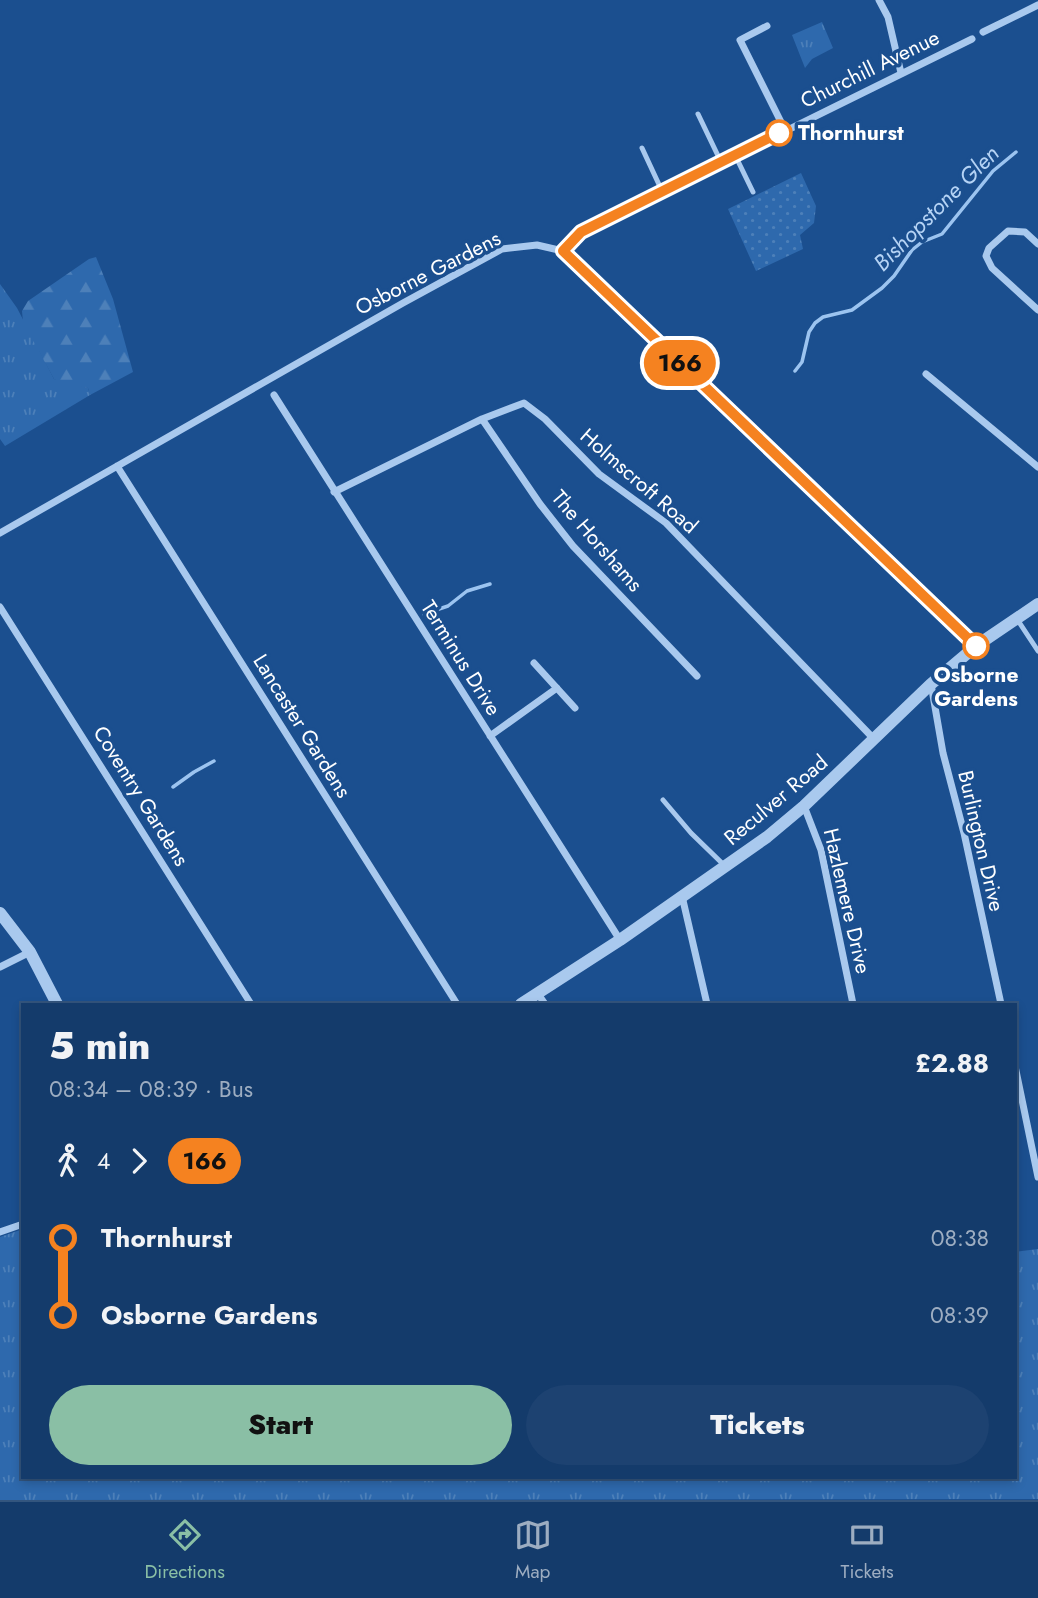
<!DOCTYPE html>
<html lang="en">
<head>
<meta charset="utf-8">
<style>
  body { margin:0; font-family:Jost,sans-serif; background:#1d4271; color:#f1f3f6; height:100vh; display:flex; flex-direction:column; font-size:26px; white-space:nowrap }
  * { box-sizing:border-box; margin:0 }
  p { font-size:23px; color:#9dadc1 }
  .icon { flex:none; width:38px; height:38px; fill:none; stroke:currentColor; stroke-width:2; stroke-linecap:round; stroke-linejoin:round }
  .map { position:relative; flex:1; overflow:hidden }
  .sheet { position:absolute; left:21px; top:1003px; width:996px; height:476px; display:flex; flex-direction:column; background:#143b6b; border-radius:0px; box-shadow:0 4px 10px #0003,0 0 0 2px #33557e }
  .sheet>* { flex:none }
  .badge { padding:0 14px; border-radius:23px; font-size:24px; line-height:46px }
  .map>.badge { position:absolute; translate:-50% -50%; box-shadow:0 0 0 4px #fff }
  .legs { display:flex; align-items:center; gap:10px; height:77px; padding:0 28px; font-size:23px }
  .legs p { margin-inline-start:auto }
  .summary { display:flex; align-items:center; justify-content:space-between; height:119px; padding:0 28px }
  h1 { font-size:38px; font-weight:800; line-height:52px }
  .primary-button { display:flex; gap:14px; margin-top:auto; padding:14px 28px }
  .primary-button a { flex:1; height:80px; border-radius:42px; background:#8abfa5; color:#111; font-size:28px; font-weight:800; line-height:80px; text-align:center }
  .primary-button a+a { background:#1d4271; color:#f1f3f6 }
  ul { padding:0 28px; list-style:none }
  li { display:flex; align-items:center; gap:24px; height:77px; font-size:26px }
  li i { display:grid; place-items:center; width:10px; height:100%; margin:0 9px; background:currentColor }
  li i::after { content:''; width:18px; height:18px; margin:-9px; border:5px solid; border-radius:50%; background:#143b6b }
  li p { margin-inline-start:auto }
  li:first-child i { background:linear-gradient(#0000 50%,currentColor 0) }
  li:last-child i { background:linear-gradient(currentColor 50%,#0000 0) }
  .tab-bar { display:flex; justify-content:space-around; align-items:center; height:98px; border-top:2px solid #33557e; background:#143b6b; font-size:19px; color:#9dadc1 }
  .tab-bar a { display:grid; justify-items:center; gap:4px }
  .tab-bar .selected { color:#8abfa5 }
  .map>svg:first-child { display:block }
  .grass { fill:url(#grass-tufts) }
  .forest { fill:url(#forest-firs) }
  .garden { fill:url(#garden-dots) }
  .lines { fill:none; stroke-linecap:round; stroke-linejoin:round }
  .stream { stroke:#9cc4f0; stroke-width:3.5 }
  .service { stroke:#a9c9ee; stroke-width:5 }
  .minor { stroke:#a9c9ee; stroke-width:7 }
  .tertiary { stroke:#a9c9ee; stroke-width:12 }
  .line-1-casing { stroke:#fff; stroke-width:16 }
  .line-1 { stroke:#f58220; stroke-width:10 }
  .stop-1-dot { fill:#fff; stroke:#f58220; stroke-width:3.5 }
  .labels { text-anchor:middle; stroke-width:7; stroke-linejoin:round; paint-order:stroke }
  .street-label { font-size:21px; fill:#fff; stroke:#1b4f8f }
  .stop-label { font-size:21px; font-weight:bold; fill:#fff; stroke:#1b4f8f; text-anchor:start }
  .water-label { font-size:23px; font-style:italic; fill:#b5d3f5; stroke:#1b4f8f }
</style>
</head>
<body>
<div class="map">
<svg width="1038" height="1500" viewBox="0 0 1038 1500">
  <defs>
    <pattern id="grass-tufts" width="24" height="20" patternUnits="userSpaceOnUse" patternTransform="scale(1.75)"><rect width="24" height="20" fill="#2e69ad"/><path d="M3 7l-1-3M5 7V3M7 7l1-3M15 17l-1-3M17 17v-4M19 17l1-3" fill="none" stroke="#4d80b9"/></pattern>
    <pattern id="forest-firs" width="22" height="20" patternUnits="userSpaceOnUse" patternTransform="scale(1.75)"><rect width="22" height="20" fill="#2e69ad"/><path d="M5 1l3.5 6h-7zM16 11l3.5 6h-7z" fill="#4d80b9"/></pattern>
    <pattern id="garden-dots" width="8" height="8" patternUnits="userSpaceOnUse" patternTransform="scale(1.75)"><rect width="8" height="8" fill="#2e69ad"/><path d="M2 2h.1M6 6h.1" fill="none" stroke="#4d80b9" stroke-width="1.8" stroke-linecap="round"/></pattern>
  </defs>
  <rect width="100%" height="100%" fill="#1b4f8f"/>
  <path class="grass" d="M 822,22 L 833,48 L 812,59 L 805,68 L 792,35 Z
    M 0,284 L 17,308 L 54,379 L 88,388 L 90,395 L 5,446 L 0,439 Z
    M 23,1229 L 23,1477 L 1015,1477 L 1015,1252 L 1038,1249 L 1038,1499 L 0,1500 L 0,1237 Z"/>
  <path class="forest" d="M 96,257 L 113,299 L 133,372 L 90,395 L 88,388 L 64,384 L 54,379 L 23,322 L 22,311 L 28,301 L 89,259 Z"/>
  <path class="garden" d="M 801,173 L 816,206 L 814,223 L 800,235 L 803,249 L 756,271 L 728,209 Z"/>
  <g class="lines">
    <path class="stream" d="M 795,371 L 802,362 L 809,332 L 815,323 L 823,317 L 852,310 L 882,288 L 894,276 L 912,250 L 922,242 L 942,234 L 993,171 L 1016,152
      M 424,614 L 448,606 L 467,591 L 490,584
      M 173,787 L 194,772 L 214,761"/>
    <path class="service" d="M 698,114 L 721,162
      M 642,148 L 662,191
      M 735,155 L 753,192
      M 1017,619 L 1038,651
      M 663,800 L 691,833 L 726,867"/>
    <path class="minor" d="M 879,0 L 888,17 L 901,73
      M 767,26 L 740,40 L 785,130
      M 983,32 L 1038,5
      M 1038,244 L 1025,232 L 1008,231 L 989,248 L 986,256 L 992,268 L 1038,310
      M 563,251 L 581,232 L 972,39
      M 926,374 L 1038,467
      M 274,395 L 620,940
      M 482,419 L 540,504 L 573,546 L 697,676
      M 117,466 L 457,1004
      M 334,492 L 482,419 L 524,403 L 545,419 L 599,474 L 666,523 L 874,739
      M 0,533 L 403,303 L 502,249 L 537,245 L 563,251 L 976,646
      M 0,607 L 251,1004
      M 534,663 L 575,708
      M 931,684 L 943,753 L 964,833 L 1001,1004
      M 490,736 L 557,688
      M 804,806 L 821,850 L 853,1004
      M 682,896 L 707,1004
      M 0,967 L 30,952
      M 538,994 L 545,1004
      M 1015,1066 L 1038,1177
      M 0,1232 L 23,1224"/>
    <path class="tertiary" d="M 0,913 L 30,952 L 57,1004
      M 521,1004 L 620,940 L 767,837 L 804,806 L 931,684 L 976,646 L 1038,604"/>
  </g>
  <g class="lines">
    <defs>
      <path id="line-1" d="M 779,133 L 581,232 L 563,251 L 976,646"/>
    </defs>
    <use href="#line-1" class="line-1-casing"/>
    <use href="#line-1" class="line-1"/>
  </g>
  <g class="stop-1-dot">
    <circle cx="779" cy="133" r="12"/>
    <circle cx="976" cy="646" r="12"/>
  </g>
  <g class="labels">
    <g class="street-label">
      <text transform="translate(870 69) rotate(-26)" y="7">Churchill Avenue</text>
      <text transform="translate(428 273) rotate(-27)" y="7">Osborne Gardens</text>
      <text transform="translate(639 481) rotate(41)" y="7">Holmscroft Road</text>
      <text transform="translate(597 541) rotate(49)" y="7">The Horshams</text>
      <text transform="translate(461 658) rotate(58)" y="7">Terminus Drive</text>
      <text transform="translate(302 726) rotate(58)" y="7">Lancaster Gardens</text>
      <text transform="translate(141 796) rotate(58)" y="7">Coventry Gardens</text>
      <text transform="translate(776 800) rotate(-40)" y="7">Reculver Road</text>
      <text transform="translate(981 841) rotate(77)" y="7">Burlington Drive</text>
      <text transform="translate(847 901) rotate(77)" y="7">Hazlemere Drive</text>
    </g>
    <g class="stop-label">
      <text x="798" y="140">Thornhurst</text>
      <text x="976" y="682" text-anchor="middle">Osborne<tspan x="976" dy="24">Gardens</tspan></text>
    </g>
    <g class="water-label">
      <text transform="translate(936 208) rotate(-45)" y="8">Bishopstone Glen</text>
    </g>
  </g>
</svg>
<b class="badge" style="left:680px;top:363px;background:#f58220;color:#111">166</b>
<section class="sheet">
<div class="summary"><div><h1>5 min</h1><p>08:34 – 08:39 · Bus</p></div><b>£2.88</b></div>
<div class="legs"><svg class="icon" aria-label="walk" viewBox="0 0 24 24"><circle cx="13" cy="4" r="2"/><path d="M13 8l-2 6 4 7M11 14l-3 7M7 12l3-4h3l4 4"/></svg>4<svg class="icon" aria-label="forward" viewBox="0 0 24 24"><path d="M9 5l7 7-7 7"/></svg><b class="badge" style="background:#f58220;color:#111">166</b></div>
<ul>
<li><i style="color:#f58220"></i><b>Thornhurst</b><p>08:38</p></li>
<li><i style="color:#f58220"></i><b>Osborne Gardens</b><p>08:39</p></li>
</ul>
<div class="primary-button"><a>Start</a><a>Tickets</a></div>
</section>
</div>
<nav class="tab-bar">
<a class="selected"><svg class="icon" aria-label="directions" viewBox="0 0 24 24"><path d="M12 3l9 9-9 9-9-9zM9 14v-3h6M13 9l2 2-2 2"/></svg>Directions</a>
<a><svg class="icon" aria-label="map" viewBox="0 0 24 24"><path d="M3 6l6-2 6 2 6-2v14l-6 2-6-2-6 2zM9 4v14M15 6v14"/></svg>Map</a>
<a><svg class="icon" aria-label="tickets" viewBox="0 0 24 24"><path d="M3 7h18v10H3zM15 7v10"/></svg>Tickets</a>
</nav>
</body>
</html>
